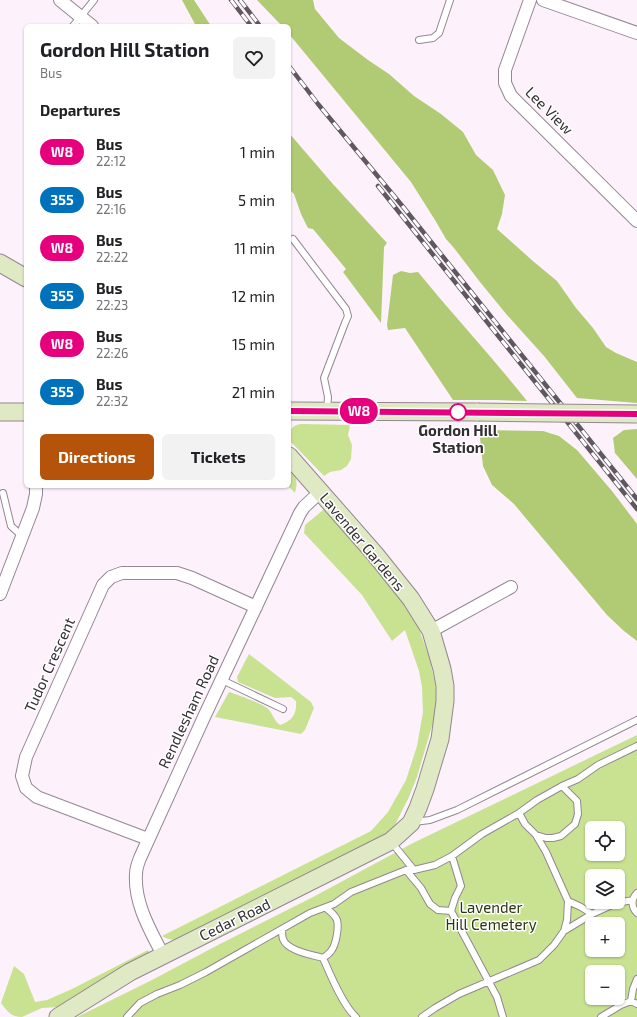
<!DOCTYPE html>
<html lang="en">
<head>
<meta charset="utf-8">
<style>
  body { margin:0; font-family:"Exo 2",sans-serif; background:#f2f2f2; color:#202124; height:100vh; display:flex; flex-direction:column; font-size:15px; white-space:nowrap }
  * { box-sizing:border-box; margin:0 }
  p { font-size:13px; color:#757577 }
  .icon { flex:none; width:22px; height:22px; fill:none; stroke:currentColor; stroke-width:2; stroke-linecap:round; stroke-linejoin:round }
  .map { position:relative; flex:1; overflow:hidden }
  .drawer { position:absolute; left:24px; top:24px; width:267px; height:464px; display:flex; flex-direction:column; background:#fff; border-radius:6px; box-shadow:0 1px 3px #0004 }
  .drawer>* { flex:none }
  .badge { padding:0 8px; border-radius:13px; font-size:14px; line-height:26px }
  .controls { position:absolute; left:585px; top:821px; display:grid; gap:8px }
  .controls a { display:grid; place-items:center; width:40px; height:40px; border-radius:6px; background:#fff; box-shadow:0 1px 3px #0004; font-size:20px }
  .map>.badge { position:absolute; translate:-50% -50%; box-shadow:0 0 0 2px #fff }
  h2 { padding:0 16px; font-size:15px; line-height:36px }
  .round { display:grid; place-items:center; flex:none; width:42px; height:42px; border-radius:6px; background:#f2f2f2 }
  .head { display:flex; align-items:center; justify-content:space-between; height:68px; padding:0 16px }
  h1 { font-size:19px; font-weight:700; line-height:30px }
  .button { display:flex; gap:8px; margin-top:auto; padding:8px 16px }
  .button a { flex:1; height:46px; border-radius:6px; background:#b45309; color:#fff; font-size:16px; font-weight:700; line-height:46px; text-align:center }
  .button a+a { background:#f2f2f2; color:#202124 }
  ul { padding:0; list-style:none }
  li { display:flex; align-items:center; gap:12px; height:48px; padding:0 16px }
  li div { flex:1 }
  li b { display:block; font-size:15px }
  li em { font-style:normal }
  li .badge { min-width:44px; font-weight:700; text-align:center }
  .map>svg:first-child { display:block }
  .green { fill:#c9e292; fill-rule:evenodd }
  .forest { fill:#b0cb73 }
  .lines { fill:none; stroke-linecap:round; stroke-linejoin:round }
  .lane-casing { stroke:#948792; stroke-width:8 }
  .street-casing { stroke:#948792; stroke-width:14 }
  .secondary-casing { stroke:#948792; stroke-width:19 }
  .lane { stroke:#fff; stroke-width:6 }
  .street { stroke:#fff; stroke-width:12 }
  .secondary { stroke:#dfe9c4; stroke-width:17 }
  .rail-casing { stroke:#5f585e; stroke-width:4.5 }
  .rail { stroke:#fff; stroke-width:3; stroke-dasharray:9; stroke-linecap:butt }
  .secondary-bridge-casing { stroke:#948792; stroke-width:19; stroke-linecap:butt }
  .secondary-bridge { stroke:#dfe9c4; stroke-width:17 }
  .line-casing { stroke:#fff; stroke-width:9 }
  .line { stroke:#e6007e; stroke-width:6 }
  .stop-dot { fill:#fff; stroke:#e6007e; stroke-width:2 }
  .labels { text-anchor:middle; stroke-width:3; stroke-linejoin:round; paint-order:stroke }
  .street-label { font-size:15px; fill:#332e32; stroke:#fff }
  .stop-label { font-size:15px; font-weight:bold; fill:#332e32; stroke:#fff }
  .park-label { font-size:15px; fill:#2b3510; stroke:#fff }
</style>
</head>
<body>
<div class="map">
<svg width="637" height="1017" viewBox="0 0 637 1017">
  <rect width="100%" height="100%" fill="#fdf1fc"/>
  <path class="green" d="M 301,424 L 350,425 L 348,435 L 352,445 L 351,459 L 347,466 L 341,470 L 330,472 L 324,476 L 291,442 C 288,432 291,425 301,424 Z
    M 289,468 C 297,477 298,481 295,493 L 288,486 L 289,486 Z
    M 323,510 L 329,511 L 397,594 L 418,626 L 429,657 L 435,683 L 437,699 L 434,719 L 417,777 L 409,797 L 392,831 L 180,940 C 173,940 168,940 162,936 L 371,831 L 388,812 L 406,780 L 417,746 L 423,712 L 422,687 L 419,671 L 405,630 L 392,641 L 362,595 L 304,533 L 305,525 Z
    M 249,654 L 311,702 L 314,708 L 305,730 L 301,734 L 215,717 L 229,692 C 236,694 266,705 269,710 C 274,716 273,719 280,725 C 293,721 297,713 296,701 L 291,697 L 275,698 L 238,682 L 237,677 Z
    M 637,735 L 637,1017 L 77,1017 L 150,981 L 218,945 L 315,896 L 413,843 ZM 592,828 L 618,828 L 618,854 L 592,854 ZM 592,876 L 618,876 L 618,902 L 592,902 ZM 592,924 L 618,924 L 618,950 L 592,950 ZM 592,972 L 618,972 L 618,998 L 592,998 Z
    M 148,950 L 153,958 L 58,1007 L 42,1008 L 22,1017 C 11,1017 7,1011 1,1003 L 14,966 L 24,974 L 35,1002 L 47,1000 L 72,989 Z"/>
  <path class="forest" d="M 182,0 L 194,0 L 211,26 L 196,26 Z
    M 257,0 L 313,0 L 315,9 L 339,38 L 368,60 L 389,74 L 414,96 L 441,114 L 463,132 L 476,155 L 493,170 L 505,195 L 502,214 L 497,229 L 534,262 L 557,281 L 576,308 L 593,328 L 606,347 L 616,353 L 637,362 L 637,403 L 577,398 L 544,356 L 507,315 L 480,282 L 454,248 L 446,239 L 435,220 L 411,182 L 289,34 L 289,26 L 282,26 Z
    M 289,133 L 332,183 L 387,243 L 384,247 L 381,323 L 343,272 L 346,269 L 313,229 L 308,228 L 301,214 L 294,194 L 289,189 Z
    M 401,271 L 410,273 L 418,272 C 454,316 492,357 527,401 L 496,400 L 453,400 L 405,328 L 388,330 L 387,325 L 393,275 Z
    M 637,429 L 637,479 L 615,453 L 613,438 L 624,430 Z
    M 481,430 L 543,431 L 559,436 L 577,450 L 612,491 L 637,524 L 637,641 L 624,631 L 607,615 L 514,504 L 492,485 L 483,466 L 480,438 Z"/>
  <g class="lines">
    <defs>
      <path id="lane" d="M 73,26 L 94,0
        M 419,40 L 433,38 L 439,33 L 450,0
        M 293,239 L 346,309 L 348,316 L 345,323 L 324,378 L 328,397 L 327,411
        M 3,493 L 11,526 L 23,537
        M 222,680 L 283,709
        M 519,813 L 525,824 L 536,835 L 546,838 L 553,838 L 561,836 L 575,824 L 578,814 L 577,801 L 562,786
        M 414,822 L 430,820 L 457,810 L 637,720
        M 536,835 L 546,852 L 568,901 L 581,907 L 592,914 L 616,903 L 633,900
        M 392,843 L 414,870 L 435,865 L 452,856 L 482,834 L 519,813 L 537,800 L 562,786 L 578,779 L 598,765 L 637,746
        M 406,870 L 421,888 L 430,904 L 438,910 L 451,911 L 455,898 L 461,886 L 452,856
        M 637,893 C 631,899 631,907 637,913
        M 451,911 L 497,997 L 503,1017
        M 282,929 C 282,932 282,936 283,939 C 287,951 313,955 323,958 C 326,956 329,954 331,951 C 336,945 339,928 337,920 C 335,915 330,911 326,908
        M 564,931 L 567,920 L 568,901
        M 323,958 C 330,974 343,1006 356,1017
        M 637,979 L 633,989 L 631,1001 L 637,1004
        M 127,1017 L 140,1003 L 157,994 L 180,985 L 206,972 L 310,913 L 334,904 L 351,892 L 406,870 L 414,870
        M 422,1017 L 435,1008 L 459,994 L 539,960 L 554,945 L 564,931 L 592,914
        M 601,1017 L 621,1005 L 631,1001"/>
      <path id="street" d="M 60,0 L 92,26
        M 530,0 L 505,70 L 505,83 L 511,96 L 637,221
        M 543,0 L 637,33
        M 0,594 L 33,508 L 36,494 L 36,486
        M 431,631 L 511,587
        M 148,839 L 37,797 L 26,788 L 22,776 L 26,757 L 103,585 L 111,577 L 122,573 L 177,573 L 192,578 L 256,607
        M 163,955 C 150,930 134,903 136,874 C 136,868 138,863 140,858 L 204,717 L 300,513 L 304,507 L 320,492"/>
      <path id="secondary" d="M 0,263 L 26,278
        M 289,411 L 478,412
        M 0,412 L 26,412
        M 58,1017 L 130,972 L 391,841 L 411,823 L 418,808 L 425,789 L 440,739 L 445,701 L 445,686 L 442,669 L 431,631 L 411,599 L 375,554 L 289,456"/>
    </defs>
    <use href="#lane" class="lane-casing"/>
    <use href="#street" class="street-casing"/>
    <use href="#secondary" class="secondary-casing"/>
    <use href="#lane" class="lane"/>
    <use href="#street" class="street"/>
    <use href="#secondary" class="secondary"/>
    <defs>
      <path id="rail" d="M 231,0 L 251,26
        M 240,0 L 260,26
        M 289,66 L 318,104 L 404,208 L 637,499
        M 378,186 L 637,509"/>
    </defs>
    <use href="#rail" class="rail-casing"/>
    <use href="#rail" class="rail"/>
    <defs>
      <path id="secondary-bridge" d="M 478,412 L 637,414"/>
    </defs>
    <use href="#secondary-bridge" class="secondary-bridge-casing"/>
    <use href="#secondary-bridge" class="secondary-bridge"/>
  </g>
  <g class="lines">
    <defs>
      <path id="line" d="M 289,411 L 637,414"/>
    </defs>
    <use href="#line" class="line-casing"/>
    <use href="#line" class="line"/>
  </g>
  <circle class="stop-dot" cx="458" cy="412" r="8"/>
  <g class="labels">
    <g class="street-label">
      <text transform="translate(549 111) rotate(45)" y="5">Lee View</text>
      <text transform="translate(362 542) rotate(50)" y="5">Lavender Gardens</text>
      <text transform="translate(50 665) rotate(-66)" y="5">Tudor Crescent</text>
      <text transform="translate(189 712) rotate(-65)" y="5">Rendlesham Road</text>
      <text transform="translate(235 920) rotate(-26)" y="5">Cedar Road</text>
    </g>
    <g class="stop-label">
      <text x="458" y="436">Gordon Hill<tspan x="458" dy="17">Station</tspan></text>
    </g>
    <g class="park-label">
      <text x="491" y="913">Lavender<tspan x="491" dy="17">Hill Cemetery</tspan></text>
    </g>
  </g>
</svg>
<div class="controls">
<a><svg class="icon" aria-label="locate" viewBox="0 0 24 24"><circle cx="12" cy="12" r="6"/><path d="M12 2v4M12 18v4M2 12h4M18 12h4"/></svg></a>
<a><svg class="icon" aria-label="layers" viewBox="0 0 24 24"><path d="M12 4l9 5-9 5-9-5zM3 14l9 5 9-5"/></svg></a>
<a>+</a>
<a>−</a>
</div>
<b class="badge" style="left:359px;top:411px;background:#e6007e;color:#fff">W8</b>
<section class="drawer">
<div class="head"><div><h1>Gordon Hill Station</h1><p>Bus</p></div><a class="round"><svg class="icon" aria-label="heart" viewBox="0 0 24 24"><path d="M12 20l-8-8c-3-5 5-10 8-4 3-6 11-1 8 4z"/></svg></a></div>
<h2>Departures</h2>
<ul>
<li><span class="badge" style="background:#e6007e;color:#fff">W8</span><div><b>Bus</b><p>22:12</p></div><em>1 min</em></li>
<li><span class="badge" style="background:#0072bc;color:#fff">355</span><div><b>Bus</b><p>22:16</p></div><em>5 min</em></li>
<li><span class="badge" style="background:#e6007e;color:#fff">W8</span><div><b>Bus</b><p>22:22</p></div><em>11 min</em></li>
<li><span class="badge" style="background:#0072bc;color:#fff">355</span><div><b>Bus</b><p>22:23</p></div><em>12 min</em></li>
<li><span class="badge" style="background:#e6007e;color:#fff">W8</span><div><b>Bus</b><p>22:26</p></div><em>15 min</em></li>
<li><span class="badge" style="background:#0072bc;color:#fff">355</span><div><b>Bus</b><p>22:32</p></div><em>21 min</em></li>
</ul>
<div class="button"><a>Directions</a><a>Tickets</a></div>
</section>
</div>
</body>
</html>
